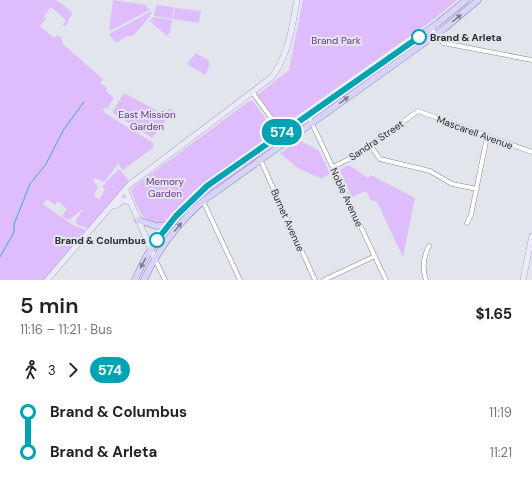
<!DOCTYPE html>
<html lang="en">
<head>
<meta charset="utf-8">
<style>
  body { margin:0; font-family:"DM Sans",sans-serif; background:#f2f2f2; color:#222; height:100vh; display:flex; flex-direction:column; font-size:15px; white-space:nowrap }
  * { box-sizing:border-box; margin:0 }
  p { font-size:13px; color:#767676 }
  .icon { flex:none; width:22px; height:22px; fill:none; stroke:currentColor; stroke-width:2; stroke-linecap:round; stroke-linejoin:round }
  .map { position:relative; height:280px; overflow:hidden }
  .side { display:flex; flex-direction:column; background:#fff; flex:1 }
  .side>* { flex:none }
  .badge { padding:0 8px; border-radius:13px; font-size:14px; line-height:26px }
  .map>.badge { position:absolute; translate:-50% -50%; box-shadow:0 0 0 2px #fff }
  .legs { display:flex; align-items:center; gap:6px; height:44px; padding:0 20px; font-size:13px }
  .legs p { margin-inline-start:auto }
  .summary { display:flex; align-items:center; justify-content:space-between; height:68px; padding:0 20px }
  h1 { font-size:22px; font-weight:600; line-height:30px }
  ul { padding:0 20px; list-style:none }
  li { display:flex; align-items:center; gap:14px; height:40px; font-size:15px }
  li i { display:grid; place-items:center; width:6px; height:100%; margin:0 5px; background:currentColor }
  li i::after { content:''; width:10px; height:10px; margin:-5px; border:3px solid; border-radius:50%; background:#fff }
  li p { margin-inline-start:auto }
  li:first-child i { background:linear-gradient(#0000 50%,currentColor 0) }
  li:last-child i { background:linear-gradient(currentColor 50%,#0000 0) }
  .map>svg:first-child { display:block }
  .green { fill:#dfbdfd }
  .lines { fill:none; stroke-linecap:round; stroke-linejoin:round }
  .stream { stroke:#33acda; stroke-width:1 }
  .street-casing { stroke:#878a90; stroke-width:5 }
  .secondary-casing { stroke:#878a90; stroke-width:6 }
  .primary-casing { stroke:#8985af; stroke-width:7 }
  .street { stroke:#fff; stroke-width:4 }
  .secondary { stroke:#ebe9fc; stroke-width:5.5 }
  .primary { stroke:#d7d3f9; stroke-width:6 }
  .oneway { fill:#807f93 }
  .line-1-casing { stroke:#fff; stroke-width:9 }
  .line-1 { stroke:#00a3b4; stroke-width:6 }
  .stop-1-dot { fill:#fff; stroke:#00a3b4; stroke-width:2 }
  .labels { text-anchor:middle; stroke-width:4; stroke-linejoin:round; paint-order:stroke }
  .stop-label { font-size:10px; font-weight:bold; fill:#2a2b2d; stroke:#e2e5eb; text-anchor:start }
  .park-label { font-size:10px; fill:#6c3593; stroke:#e2e5eb }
  .street-label { font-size:10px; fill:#2a2b2d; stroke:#e2e5eb }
</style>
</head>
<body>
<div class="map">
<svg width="532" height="280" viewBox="0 0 532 280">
  <rect width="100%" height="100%" fill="#e2e5eb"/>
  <path class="green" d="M 0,0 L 56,0 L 71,11 L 72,14 L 65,27 L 63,25 L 66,20 L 51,7 L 44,16 L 46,18 L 40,26 L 54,38 L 57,35 L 61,37 L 63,44 L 103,79 L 100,83 L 107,88 L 106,91 L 114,98 L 107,109 L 105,107 L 103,110 L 105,113 L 153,143 L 154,147 L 123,170 L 118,164 L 104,182 L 95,178 L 93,181 L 98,187 L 94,195 L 99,200 L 105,189 L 102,186 L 118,170 L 120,170 L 129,181 L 88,228 L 78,225 L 75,222 L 83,209 L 69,220 L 62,216 L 67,209 L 58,201 L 55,205 L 47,199 L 43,204 L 73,225 L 84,229 L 85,232 L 44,280 L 0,280 Z
    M 113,0 L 147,5 L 147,8 L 151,9 L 112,30 L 109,30 Z
    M 303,0 L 457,0 L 434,19 L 281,127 L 257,95 L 289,70 Z
    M 156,5 L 174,7 L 172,19 L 154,16 Z
    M 175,8 L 201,11 L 199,23 L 173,19 Z
    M 152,11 L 150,16 L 133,36 L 127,36 L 118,42 L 114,41 L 109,34 Z
    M 153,17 L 172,20 L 170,32 L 167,36 L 150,21 Z
    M 426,36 L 427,38 L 319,115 L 345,91 L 422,37 Z
    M 196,53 L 208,60 L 210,65 L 205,75 L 187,64 Z
    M 124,93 L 163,114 L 170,108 L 173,111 L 152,138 L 112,112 Z
    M 249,101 L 253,101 L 275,132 L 197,188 L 163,223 C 142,225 138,208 131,191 L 132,188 Z
    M 303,122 L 305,125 L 200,201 L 159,246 L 178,218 L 200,196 Z
    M 299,140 L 319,151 L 330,173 L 322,179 L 299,169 L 280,153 Z
    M 349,165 L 368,178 L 371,175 L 415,198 L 403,257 L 377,202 L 371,200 L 366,191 L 352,197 L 340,171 L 341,169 Z"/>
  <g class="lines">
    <path class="stream" d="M 0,257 L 14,232 L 14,224 L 30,184 L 46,164 L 64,129 L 84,102"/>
    <defs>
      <path id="street" d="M 431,28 L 443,43 L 532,60
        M 253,93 L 282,133
        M 308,115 L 386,280
        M 370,145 L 380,159 L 430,171 L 452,184 L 477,189
        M 260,159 L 315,280
        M 333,167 L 355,156 L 418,111 L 532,152
        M 203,201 L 240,280
        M 467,223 L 471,215 L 487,137
        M 155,259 L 165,280
        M 324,280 L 375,256
        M 426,280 C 422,268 423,257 429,246"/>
      <path id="secondary" d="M 125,189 L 155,259
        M 115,206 L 123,200 L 130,202
        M 47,280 L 129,185 L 272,77 C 289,54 292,27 297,0
        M 523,280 L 532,236"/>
      <path id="primary" d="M 138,220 L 156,226 L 168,225
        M 135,280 C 149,246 173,216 201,192 L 438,23 L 466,0
        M 144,280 C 158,249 178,223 203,201 L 445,28 L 478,0"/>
    </defs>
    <use href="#street" class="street-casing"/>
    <use href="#secondary" class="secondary-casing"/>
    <use href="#primary" class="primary-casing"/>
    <use href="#street" class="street"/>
    <use href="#secondary" class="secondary"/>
    <use href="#primary" class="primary"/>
  </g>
  <defs><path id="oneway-solid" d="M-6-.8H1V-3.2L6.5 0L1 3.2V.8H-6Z"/></defs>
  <g class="oneway">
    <use href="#oneway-solid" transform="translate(457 18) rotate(-39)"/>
    <use href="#oneway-solid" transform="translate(344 100) rotate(-36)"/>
    <use href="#oneway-solid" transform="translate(178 227) rotate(-50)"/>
    <use href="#oneway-solid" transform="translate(143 263) rotate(119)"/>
  </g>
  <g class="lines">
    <defs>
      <path id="line-1" d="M 157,240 L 176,216 L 207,186 L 419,37"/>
    </defs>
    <use href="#line-1" class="line-1-casing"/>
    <use href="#line-1" class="line-1"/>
  </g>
  <g class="stop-1-dot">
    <circle cx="419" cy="37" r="7"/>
    <circle cx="157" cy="240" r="7"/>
  </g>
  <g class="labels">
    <g class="stop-label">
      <text x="430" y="41">Brand &amp; Arleta</text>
      <text x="146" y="244" text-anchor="end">Brand &amp; Columbus</text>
    </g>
    <g class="park-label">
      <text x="336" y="44">Brand Park</text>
      <text x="147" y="118">East Mission<tspan x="147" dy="12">Garden</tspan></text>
      <text x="165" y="185">Memory<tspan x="165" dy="12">Garden</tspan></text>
    </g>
    <g class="street-label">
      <text transform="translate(475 132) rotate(20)" y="4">Mascarell Avenue</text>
      <text transform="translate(376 140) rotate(-34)" y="4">Sandra Street</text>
      <text transform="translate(347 197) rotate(65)" y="4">Noble Avenue</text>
      <text transform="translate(288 220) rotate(66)" y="4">Burnet Avenue</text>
    </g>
  </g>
</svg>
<b class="badge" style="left:282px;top:132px;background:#00a3b4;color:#fff">574</b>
</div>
<section class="side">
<div class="summary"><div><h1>5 min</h1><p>11:16 – 11:21 · Bus</p></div><b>$1.65</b></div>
<div class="legs"><svg class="icon" aria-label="walk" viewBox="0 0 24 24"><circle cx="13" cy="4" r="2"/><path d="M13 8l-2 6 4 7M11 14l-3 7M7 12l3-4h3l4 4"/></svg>3<svg class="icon" aria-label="forward" viewBox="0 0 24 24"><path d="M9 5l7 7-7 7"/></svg><b class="badge" style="background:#00a3b4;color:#fff">574</b></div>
<ul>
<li><i style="color:#00a3b4"></i><b>Brand &amp; Columbus</b><p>11:19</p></li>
<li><i style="color:#00a3b4"></i><b>Brand &amp; Arleta</b><p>11:21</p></li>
</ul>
</section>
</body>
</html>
